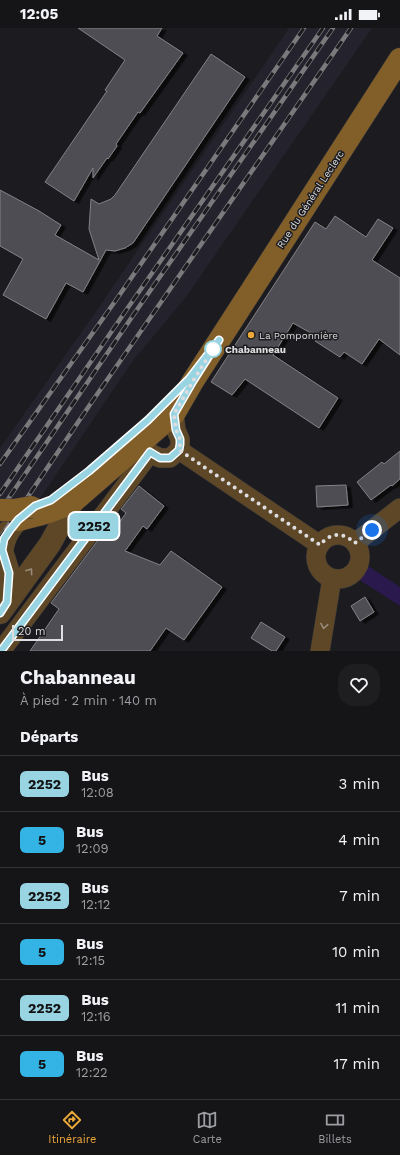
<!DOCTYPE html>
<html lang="fr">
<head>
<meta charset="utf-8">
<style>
  body { margin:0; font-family:"Work Sans",sans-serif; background:#1e1d20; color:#f1f3f6; height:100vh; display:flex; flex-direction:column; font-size:15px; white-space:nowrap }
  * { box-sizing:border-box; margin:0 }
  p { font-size:13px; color:#9d9ea1 }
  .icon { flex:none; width:22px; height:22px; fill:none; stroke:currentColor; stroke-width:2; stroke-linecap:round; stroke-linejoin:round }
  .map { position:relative; height:623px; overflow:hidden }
  .drawer { display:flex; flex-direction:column; background:#151417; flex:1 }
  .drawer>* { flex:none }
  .badge { padding:0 8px; border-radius:6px; font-size:14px; line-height:26px }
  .scale { position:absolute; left:12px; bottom:10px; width:51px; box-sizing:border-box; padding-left:4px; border:2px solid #dedee0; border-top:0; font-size:11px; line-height:14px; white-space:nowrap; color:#dedee0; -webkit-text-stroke:3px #1c1b1f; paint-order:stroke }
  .you { position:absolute; width:20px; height:20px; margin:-10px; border:3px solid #fff; border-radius:50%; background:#1a73e8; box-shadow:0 0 0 6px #1a73e833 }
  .map>.badge { position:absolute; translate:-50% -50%; box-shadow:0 0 0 2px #fff }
  h2 { padding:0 20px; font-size:15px; line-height:36px }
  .round { display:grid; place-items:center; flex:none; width:42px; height:42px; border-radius:16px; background:#1e1d20 }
  .head { display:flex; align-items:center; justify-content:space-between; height:68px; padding:0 20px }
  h1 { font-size:19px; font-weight:700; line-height:30px }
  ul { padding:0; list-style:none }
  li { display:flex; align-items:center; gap:12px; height:56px; padding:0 20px; border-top:1px solid #343336 }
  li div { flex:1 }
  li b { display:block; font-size:15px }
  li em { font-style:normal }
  li .badge { min-width:44px; font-weight:700; text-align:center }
  .status { display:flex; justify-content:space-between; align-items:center; height:28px; padding:0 20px; background:#151417; direction:ltr }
  .status svg { height:11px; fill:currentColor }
  .tab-bar { display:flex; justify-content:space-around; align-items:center; height:56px; border-top:1px solid #343336; background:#151417; font-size:11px; color:#9d9ea1 }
  .tab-bar a { display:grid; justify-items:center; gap:2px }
  .tab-bar .active { color:#eca93a }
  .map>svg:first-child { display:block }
  .built { fill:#24222c }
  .grass { fill:#2a194c }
  .building { fill:#4e4d52; stroke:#828186; filter:url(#shadow) }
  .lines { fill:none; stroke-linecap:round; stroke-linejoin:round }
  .minor-casing { stroke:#37363a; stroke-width:20 }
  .tertiary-casing { stroke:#37363a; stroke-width:23 }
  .secondary-casing { stroke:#37363a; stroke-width:23 }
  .minor { stroke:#5d4727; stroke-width:19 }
  .tertiary { stroke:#5d4727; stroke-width:22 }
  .secondary { stroke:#825f29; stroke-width:22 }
  .rail-casing { stroke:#7a797c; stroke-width:4.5 }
  .rail { stroke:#1c1b1f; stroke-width:3; stroke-dasharray:9; stroke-linecap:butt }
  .secondary-bridge-casing { stroke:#37363a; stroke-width:23; stroke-linecap:butt }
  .secondary-bridge { stroke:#825f29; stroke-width:22 }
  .oneway { stroke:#978b7a }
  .line-casing { stroke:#fff; stroke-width:9 }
  .line { stroke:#98d4e2; stroke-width:6 }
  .walk { stroke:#dedee0; stroke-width:4; stroke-dasharray:0 7.2 }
  .poi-dot { fill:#eca93a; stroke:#1c1b1f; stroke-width:1.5 }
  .stop-dot { fill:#fff; stroke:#98d4e2; stroke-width:2 }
  .labels { text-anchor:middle; stroke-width:3; stroke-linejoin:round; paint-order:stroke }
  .street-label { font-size:10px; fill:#dedee0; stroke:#1c1b1f }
  .poi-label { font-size:10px; fill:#dedee0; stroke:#1c1b1f; text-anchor:start }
  .stop-label { font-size:10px; font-weight:bold; fill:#dedee0; stroke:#1c1b1f; text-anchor:start }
</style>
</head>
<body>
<div class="status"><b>12:05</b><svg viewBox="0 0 49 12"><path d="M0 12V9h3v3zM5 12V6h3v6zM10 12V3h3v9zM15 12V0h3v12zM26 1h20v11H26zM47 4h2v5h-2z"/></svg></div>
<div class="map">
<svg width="400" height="623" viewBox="0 0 400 623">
  <defs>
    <filter id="shadow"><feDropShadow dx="4.5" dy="2.5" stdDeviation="0" flood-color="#0009"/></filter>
  </defs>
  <rect width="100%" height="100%" fill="#1c1b1f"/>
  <path class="built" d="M 289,0 L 372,0 L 186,269 L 132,334 L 35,478 L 0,533 L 0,420 L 97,282 Z"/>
  <path class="grass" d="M 368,538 L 400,559 L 400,578 L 358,551 Z"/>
  <path class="building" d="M 78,0 L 162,0 L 157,8 L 183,25 L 140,85 L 138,84 L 116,116 L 117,118 L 108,131 L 107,130 L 93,150 L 93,140 L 74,173 L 45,154 L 107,63 L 105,62 L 125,32 Z
    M 211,26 L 245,49 L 133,215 L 125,220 L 115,223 L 106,222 L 83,264 L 66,255 L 46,291 L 3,267 L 23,231 L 0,218 L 0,162 L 39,183 L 61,197 L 55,207 L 99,232 L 89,201 L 91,171 L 99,176 L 111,171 L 115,167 Z
    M 335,188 L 366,209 L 378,191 L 393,200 L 372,232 L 400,250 L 400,327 L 379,311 L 362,336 L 344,324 L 340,329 L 315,313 L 318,309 L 293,295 L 273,327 L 338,370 L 319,400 L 245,351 L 232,367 L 211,354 L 315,194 L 326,201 Z
    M 400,423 L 400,451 L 392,458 L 391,457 L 371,472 L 357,454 L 382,434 L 384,436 Z
    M 346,457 L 348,477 L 317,479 L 316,458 Z
    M 139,458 L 164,478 L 147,501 L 143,498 L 125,523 L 160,537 L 171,523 L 222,559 L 184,612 L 166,600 L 150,623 L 30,623 L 59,581 L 51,575 L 101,508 L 107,512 L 126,485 L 121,481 Z
    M 365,569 L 374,584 L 360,593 L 351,578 Z
    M 261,594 L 285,609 L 276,623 L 272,623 L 251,610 Z"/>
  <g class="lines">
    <defs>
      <path id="minor" d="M 179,422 L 320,517
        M 150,425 L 160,430 L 170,430 L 179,422 L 180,416 L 180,411 L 176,402 L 174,386
        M316 529a22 22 0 1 1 44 0a22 22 0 1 1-44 0Z
        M 355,515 L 400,480
        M 1,623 L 150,425
        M 320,623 L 332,550"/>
      <path id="tertiary" d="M 0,519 L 2,523 L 9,545 L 7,574
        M 2,523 C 6,500 16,493 33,480
        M 0,585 L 50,516 L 73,474"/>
      <path id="secondary" d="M 18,492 C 38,487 54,484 73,474 L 174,386 L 193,353 L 251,263 L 400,31"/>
    </defs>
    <use href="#minor" class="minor-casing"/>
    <use href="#tertiary" class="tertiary-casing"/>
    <use href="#secondary" class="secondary-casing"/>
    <use href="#minor" class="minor"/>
    <use href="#tertiary" class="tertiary"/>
    <use href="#secondary" class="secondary"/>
    <defs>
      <path id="rail" d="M 0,436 L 116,272 L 304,0
        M 0,466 L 127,281 L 323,0
        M 0,483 L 134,286 L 333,0
        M 0,510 L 89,378 L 351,0"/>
    </defs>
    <use href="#rail" class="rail-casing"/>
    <use href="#rail" class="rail"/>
    <defs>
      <path id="secondary-bridge" d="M 0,482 L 14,482 L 31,479"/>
    </defs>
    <use href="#secondary-bridge" class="secondary-bridge-casing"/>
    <use href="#secondary-bridge" class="secondary-bridge"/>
  </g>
  <defs><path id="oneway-chevron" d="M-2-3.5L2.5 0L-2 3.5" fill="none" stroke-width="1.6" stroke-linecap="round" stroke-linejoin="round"/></defs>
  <g class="oneway">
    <use href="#oneway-chevron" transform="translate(30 543) rotate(-54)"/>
    <use href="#oneway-chevron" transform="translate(324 598) rotate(99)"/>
  </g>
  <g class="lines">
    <defs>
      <path id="line" d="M 0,585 L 7,574 L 9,545 L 2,522 L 4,511 L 10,502 L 18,492 L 35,478 L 51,472 L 89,443 L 148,392 L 189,351 L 219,312 L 193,353 L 174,386 L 176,402 L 180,411 L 180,416 L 179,422 L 170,430 L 160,430 L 150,424 L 1,623"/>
    </defs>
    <use href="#line" class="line-casing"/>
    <use href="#line" class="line"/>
    <path class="walk" d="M 213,321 L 193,353 L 174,386 L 176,402 L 180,411 L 180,416 L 179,422 L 320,517 C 331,504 343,504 355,515 L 372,502"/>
  </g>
  <circle class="poi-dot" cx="251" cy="307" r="4"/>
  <circle class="stop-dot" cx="213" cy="321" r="8"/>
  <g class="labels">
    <g class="street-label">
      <text transform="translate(310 171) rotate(-57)" y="4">Rue du Général Leclerc</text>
    </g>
    <g class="poi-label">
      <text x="259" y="311">La Pomponnière</text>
    </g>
    <g class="stop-label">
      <text x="225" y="325">Chabanneau</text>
    </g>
  </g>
</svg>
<div class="scale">20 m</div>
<div class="you" style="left:372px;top:502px"></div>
<b class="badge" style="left:94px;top:498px;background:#98d4e2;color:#111">2252</b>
</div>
<section class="drawer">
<div class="head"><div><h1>Chabanneau</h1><p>À pied · 2 min · 140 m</p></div><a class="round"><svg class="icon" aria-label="heart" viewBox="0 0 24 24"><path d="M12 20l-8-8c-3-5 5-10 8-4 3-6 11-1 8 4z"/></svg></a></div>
<h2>Départs</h2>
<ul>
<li><span class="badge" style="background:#98d4e2;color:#111">2252</span><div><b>Bus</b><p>12:08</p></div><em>3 min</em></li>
<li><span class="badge" style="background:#34b4e4;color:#111">5</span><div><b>Bus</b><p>12:09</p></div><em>4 min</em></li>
<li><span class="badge" style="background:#98d4e2;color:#111">2252</span><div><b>Bus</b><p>12:12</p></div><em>7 min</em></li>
<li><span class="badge" style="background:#34b4e4;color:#111">5</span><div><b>Bus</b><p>12:15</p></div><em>10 min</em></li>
<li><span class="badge" style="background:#98d4e2;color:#111">2252</span><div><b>Bus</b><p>12:16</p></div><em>11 min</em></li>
<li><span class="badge" style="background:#34b4e4;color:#111">5</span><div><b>Bus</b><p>12:22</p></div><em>17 min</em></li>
</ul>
</section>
<nav class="tab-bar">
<a class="active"><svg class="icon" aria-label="directions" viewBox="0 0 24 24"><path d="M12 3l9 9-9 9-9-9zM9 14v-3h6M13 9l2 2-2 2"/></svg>Itinéraire</a>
<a><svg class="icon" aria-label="map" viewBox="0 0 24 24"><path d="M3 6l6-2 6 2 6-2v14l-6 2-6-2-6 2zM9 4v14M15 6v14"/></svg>Carte</a>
<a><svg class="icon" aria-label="tickets" viewBox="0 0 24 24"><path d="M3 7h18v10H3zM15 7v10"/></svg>Billets</a>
</nav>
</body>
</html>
